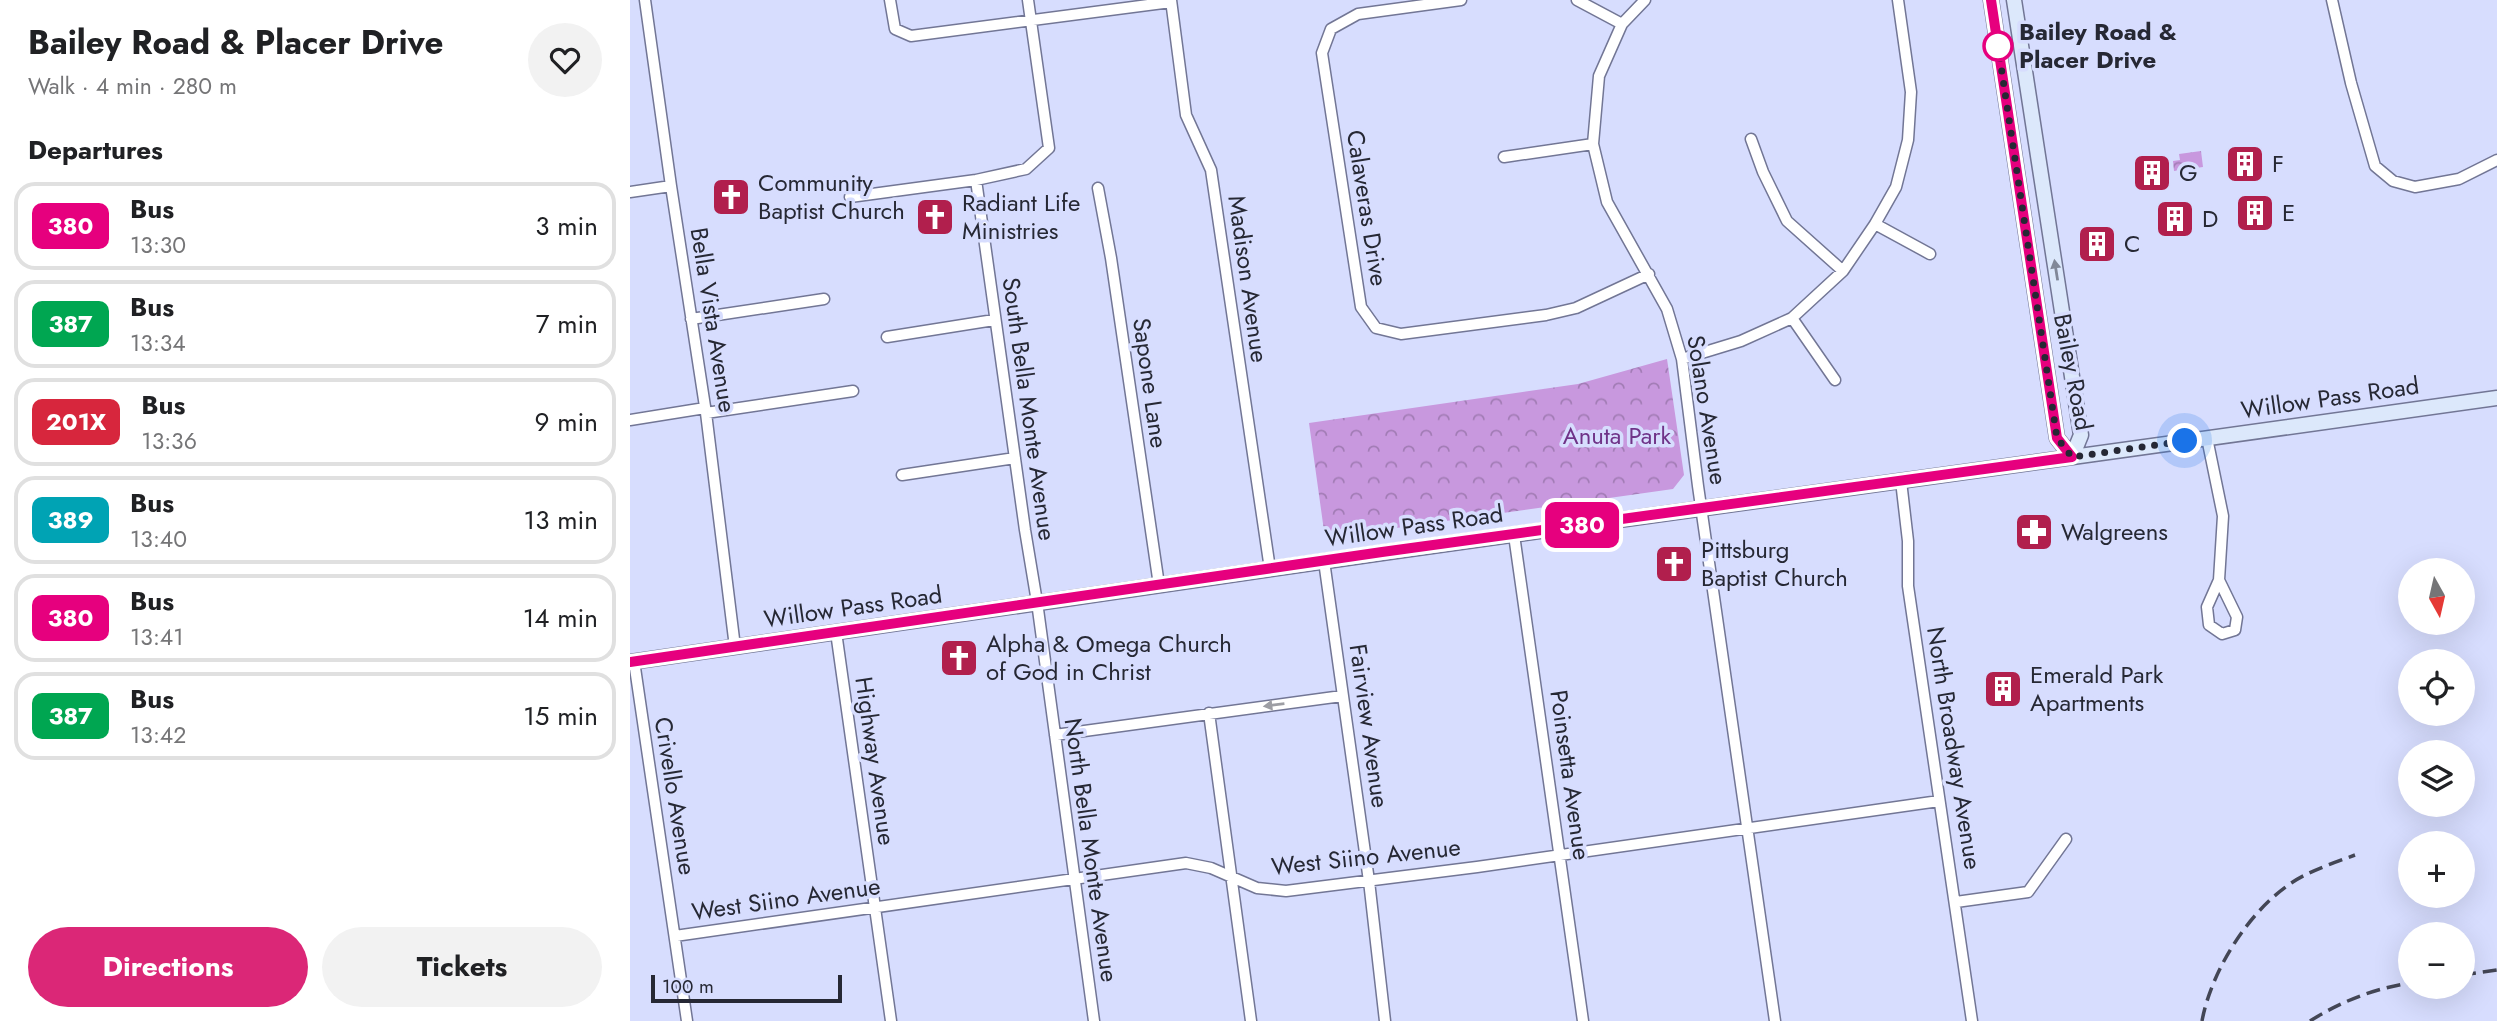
<!DOCTYPE html>
<html lang="en">
<head>
<meta charset="utf-8">
<style>
  body { margin:0; font-family:Jost,sans-serif; background:#f2f2f2; color:#202124; height:100vh; display:flex; flex-direction:column; font-size:26px; white-space:nowrap }
  * { box-sizing:border-box; margin:0 }
  p { font-size:23px; color:#757577 }
  .icon { flex:none; width:38px; height:38px; fill:none; stroke:currentColor; stroke-width:2; stroke-linecap:round; stroke-linejoin:round }
  .map { position:relative; flex:1; overflow:hidden }
  .side { display:flex; flex-direction:column; background:#fff; width:630px }
  .side>* { flex:none }
  .badge { padding:0 14px; border-radius:10px; font-size:24px; line-height:46px }
  .needle { width:46px; rotate:172deg }
  .tools { position:absolute; left:1768px; top:558px; display:grid; gap:14px }
  .tools a { display:grid; place-items:center; width:77px; height:77px; border-radius:50%; background:#fff; box-shadow:0 7px 28px #0002; font-size:35px }
  .scale { position:absolute; left:21px; bottom:18px; width:191px; box-sizing:border-box; padding-left:7px; border:4px solid #262834; border-top:0; font-size:19px; line-height:24px; white-space:nowrap; color:#262834; -webkit-text-stroke:5px #d7ddfe; paint-order:stroke }
  .you { position:absolute; width:35px; height:35px; margin:-18px; border:5px solid #fff; border-radius:50%; background:#1a73e8; box-shadow:0 0 0 10px #1a73e833 }
  .map>.badge { position:absolute; translate:-50% -50%; box-shadow:0 0 0 4px #fff }
  h2 { padding:0 28px; font-size:26px; line-height:63px }
  .round { display:grid; place-items:center; flex:none; width:74px; height:74px; border-radius:37px; background:#f2f2f2 }
  .overview { display:flex; align-items:center; justify-content:space-between; height:119px; padding:0 28px }
  h1 { font-size:33px; font-weight:700; line-height:52px }
  .primary-button { display:flex; gap:14px; margin-top:auto; padding:14px 28px }
  .primary-button a { flex:1; height:80px; border-radius:42px; background:#db2777; color:#fff; font-size:28px; font-weight:700; line-height:80px; text-align:center }
  .primary-button a+a { background:#f2f2f2; color:#202124 }
  ul { padding:0; list-style:none }
  li { display:flex; align-items:center; gap:21px; height:88px; margin:0 14px 10px; padding:0 14px; border:4px solid #e0e0e0; border-radius:21px }
  li div { flex:1 }
  li b { display:block; font-size:26px }
  li em { font-style:normal }
  li .badge { min-width:77px; font-weight:700; text-align:center }
  main { display:flex; flex:1; min-height:0 }
  .map>svg:first-child { display:block }
  .park { fill:url(#park-crowns) }
  .lines { fill:none; stroke-linecap:round; stroke-linejoin:round }
  .minor-casing { stroke:#727695; stroke-width:13 }
  .secondary-casing { stroke:#727695; stroke-width:17 }
  .minor { stroke:#fff; stroke-width:10 }
  .secondary { stroke:#dce8fb; stroke-width:14 }
  .rail { stroke:#434655; stroke-width:3.5; stroke-dasharray:14 7; stroke-linecap:butt }
  .oneway { fill:#818898 }
  .oneway2 { fill:#9d9ea4 }
  .line-casing { stroke:#fff; stroke-width:16 }
  .line { stroke:#e6007e; stroke-width:10 }
  .walk { stroke:#262834; stroke-width:7; stroke-dasharray:0 12.6 }
  .stop-dot { fill:#fff; stroke:#e6007e; stroke-width:3.5 }
  .labels { text-anchor:middle; stroke-width:7; stroke-linejoin:round; paint-order:stroke }
  .stop-label { font-size:24px; font-weight:bold; fill:#262834; stroke:#d7ddfe; text-anchor:start }
  .poi-label { font-size:24px; fill:#262834; stroke:#d7ddfe; text-anchor:start }
  .street-label { font-size:24px; fill:#262834; stroke:#d7ddfe }
  .park-label { font-size:24px; fill:#6f3388; stroke:#d7ddfe }
</style>
</head>
<body>
<main>
<section class="side">
<div class="overview"><div><h1>Bailey Road &amp; Placer Drive</h1><p>Walk · 4 min · 280 m</p></div><a class="round"><svg class="icon" aria-label="heart" viewBox="0 0 24 24"><path d="M12 20l-8-8c-3-5 5-10 8-4 3-6 11-1 8 4z"/></svg></a></div>
<h2>Departures</h2>
<ul>
<li><span class="badge" style="background:#e6007e;color:#fff">380</span><div><b>Bus</b><p>13:30</p></div><em>3 min</em></li>
<li><span class="badge" style="background:#00a651;color:#fff">387</span><div><b>Bus</b><p>13:34</p></div><em>7 min</em></li>
<li><span class="badge" style="background:#d7263d;color:#fff">201X</span><div><b>Bus</b><p>13:36</p></div><em>9 min</em></li>
<li><span class="badge" style="background:#00a3b4;color:#fff">389</span><div><b>Bus</b><p>13:40</p></div><em>13 min</em></li>
<li><span class="badge" style="background:#e6007e;color:#fff">380</span><div><b>Bus</b><p>13:41</p></div><em>14 min</em></li>
<li><span class="badge" style="background:#00a651;color:#fff">387</span><div><b>Bus</b><p>13:42</p></div><em>15 min</em></li>
</ul>
<div class="primary-button"><a>Directions</a><a>Tickets</a></div>
</section>
<div class="map">
<svg width="1867" height="1021" viewBox="0 0 1867 1021">
  <defs>
    <pattern id="park-crowns" width="20" height="18" patternUnits="userSpaceOnUse" patternTransform="scale(1.75)"><rect width="20" height="18" fill="#c898de"/><path d="M2 6a3 3 0 1 1 6 0M12 15a3 3 0 1 1 6 0" fill="none" stroke="#a27cb5"/></pattern>
  </defs>
  <rect width="100%" height="100%" fill="#d7ddfe"/>
  <path class="park" d="M 1571,151 L 1573,167 L 1544,171 L 1543,161 L 1550,160 L 1549,154 Z
    M 1037,359 L 1054,475 L 1043,489 L 695,538 L 679,423 L 948,384 Z"/>
  <g class="lines">
    <defs>
      <path id="minor" d="M 15,0 L 41,186 L 76,413 L 105,647
        M 260,0 L 265,29 L 281,36 L 541,2
        M 541,0 L 556,115 L 581,170 L 640,569
        M 831,0 L 728,14 L 701,29 L 692,53 L 731,307 L 746,328 L 771,334 L 916,315 L 946,308 L 1019,274
        M 947,0 L 992,24
        M 1015,0 L 992,24 L 969,76 L 963,144 L 977,202 L 1037,309 L 1052,359 L 1068,486 L 1145,1021
        M 1702,0 L 1721,83 L 1745,166 L 1763,181 L 1785,187 L 1829,179 L 1867,160
        M 1121,139 L 1133,172 L 1157,221 L 1213,271
        M 874,157 L 963,144
        M 346,180 L 395,530 L 407,602 L 464,1021
        M 468,188 L 481,258 L 529,585
        M 0,192 L 41,186
        M 220,197 L 346,180 L 396,169 L 419,148 L 398,0
        M 1245,224 L 1300,254
        M 1162,318 L 1205,380
        M 61,319 L 194,299
        M 257,337 L 364,320
        M 1052,359 L 1111,341 L 1162,318 L 1213,271 L 1245,224 L 1266,187 L 1278,140 L 1281,92 L 1268,0
        M 76,413 L 223,391
        M 0,420 L 75,408
        M 1577,438 L 1593,516 L 1589,580 L 1577,607 L 1579,625 L 1592,634 L 1605,630 L 1607,617 L 1589,580
        M 272,475 L 385,458
        M 1271,481 L 1278,541 L 1278,586 L 1342,1021
        M 884,535 L 953,1021
        M 694,561 L 739,881 L 755,1021
        M 206,632 L 261,1021
        M 4,661 L 57,1021
        M 579,713 L 621,1021
        M 425,735 L 712,696
        M 1326,902 L 1398,892 L 1436,839
        M 45,936 L 556,863 L 581,868 L 627,888 L 656,891 L 847,867 L 1309,801"/>
      <path id="secondary" d="M 1361,0 L 1427,438 L 1442,457
        M 1384,0 L 1451,435 L 1442,457
        M 0,662 L 752,553 L 1867,398"/>
    </defs>
    <use href="#minor" class="minor-casing"/>
    <use href="#secondary" class="secondary-casing"/>
    <use href="#minor" class="minor"/>
    <use href="#secondary" class="secondary"/>
    <path class="rail" d="M 1832,975 L 1867,970
      M 1572,1021 C 1582,967 1625,900 1675,875 C 1691,867 1709,861 1725,855
      M 1680,1021 C 1712,1001 1743,989 1780,983"/>
  </g>
  <defs><path id="oneway-solid" d="M-6-.8H1V-3.2L6.5 0L1 3.2V.8H-6Z" transform="scale(1.75)"/></defs>
  <use class="oneway" href="#oneway-solid" transform="translate(1426 270) rotate(-99)"/>
  <use class="oneway2" href="#oneway-solid" transform="translate(644 705) rotate(173)"/>
  <g class="lines">
    <defs>
      <path id="line" d="M 0,662 L 752,552 L 1442,457 L 1427,438 L 1361,0"/>
    </defs>
    <use href="#line" class="line-casing"/>
    <use href="#line" class="line"/>
    <path class="walk" d="M 1368,46 L 1427,438 L 1442,457 L 1555,441"/>
  </g>
  <defs>
    <symbol id="building-square" viewBox="-11 -11 22 22"><rect x="-9" y="-9" width="18" height="18" rx="4" fill="#b11f4d" stroke="#d7ddfe"/><path d="M-4-6H4V6H1V3H-1V6H-4ZM-2.5-4.3h1.7v1.8h-1.7ZM.8-4.3h1.7v1.8H.8ZM-2.5-1h1.7V.8h-1.7ZM.8-1h1.7V.8H.8Z" fill="#fff"/></symbol>
    <symbol id="church-square" viewBox="-11 -11 22 22"><rect x="-9" y="-9" width="18" height="18" rx="4" fill="#b11f4d" stroke="#d7ddfe"/><path d="M-1.2-6h2.4v3.5h3.3v2.4h-3.3V6h-2.4V-.1h-3.3v-2.4h3.3Z" fill="#fff"/></symbol>
    <symbol id="pharmacy-square" viewBox="-11 -11 22 22"><rect x="-9" y="-9" width="18" height="18" rx="4" fill="#b11f4d" stroke="#d7ddfe"/><path d="M-2-6h4v4h4v4h-4v4h-4v-4h-4v-4h4Z" fill="#fff"/></symbol>
  </defs>
  <g fill-rule="evenodd">
    <use href="#building-square" x="1593" y="142" width="44" height="44"/>
    <use href="#building-square" x="1500" y="151" width="44" height="44"/>
    <use href="#church-square" x="79" y="175" width="44" height="44"/>
    <use href="#building-square" x="1603" y="191" width="44" height="44"/>
    <use href="#church-square" x="283" y="195" width="44" height="44"/>
    <use href="#building-square" x="1523" y="197" width="44" height="44"/>
    <use href="#building-square" x="1445" y="222" width="44" height="44"/>
    <use href="#pharmacy-square" x="1382" y="510" width="44" height="44"/>
    <use href="#church-square" x="1022" y="542" width="44" height="44"/>
    <use href="#church-square" x="307" y="636" width="44" height="44"/>
    <use href="#building-square" x="1351" y="667" width="44" height="44"/>
  </g>
  <circle class="stop-dot" cx="1368" cy="46" r="14"/>
  <g class="labels">
    <g class="stop-label">
      <text x="1389" y="40">Bailey Road &amp;<tspan x="1389" dy="28">Placer Drive</tspan></text>
    </g>
    <g class="poi-label">
      <text x="1642" y="172">F</text>
      <text x="1549" y="181">G</text>
      <text x="128" y="191">Community<tspan x="128" dy="28">Baptist Church</tspan></text>
      <text x="332" y="211">Radiant Life<tspan x="332" dy="28">Ministries</tspan></text>
      <text x="1652" y="221">E</text>
      <text x="1572" y="227">D</text>
      <text x="1494" y="252">C</text>
      <text x="1431" y="540">Walgreens</text>
      <text x="1071" y="558">Pittsburg<tspan x="1071" dy="28">Baptist Church</tspan></text>
      <text x="356" y="652">Alpha &amp; Omega Church<tspan x="356" dy="28">of God in Christ</tspan></text>
      <text x="1400" y="683">Emerald Park<tspan x="1400" dy="28">Apartments</tspan></text>
    </g>
    <g class="street-label">
      <text transform="translate(737 208) rotate(81)" y="8">Calaveras Drive</text>
      <text transform="translate(618 279) rotate(82)" y="8">Madison Avenue</text>
      <text transform="translate(83 320) rotate(81)" y="8">Bella Vista Avenue</text>
      <text transform="translate(1443 372) rotate(79)" y="8">Bailey Road</text>
      <text transform="translate(520 383) rotate(82)" y="8">Sapone Lane</text>
      <text transform="translate(1700 398) rotate(-8)" y="8">Willow Pass Road</text>
      <text transform="translate(399 409) rotate(82)" y="8">South Bella Monte Avenue</text>
      <text transform="translate(1077 410) rotate(81)" y="8">Solano Avenue</text>
      <text transform="translate(784 526) rotate(-8)" y="8">Willow Pass Road</text>
      <text transform="translate(223 607) rotate(-8)" y="8">Willow Pass Road</text>
      <text transform="translate(739 726) rotate(82)" y="8">Fairview Avenue</text>
      <text transform="translate(1324 748) rotate(81)" y="8">North Broadway Avenue</text>
      <text transform="translate(245 761) rotate(82)" y="8">Highway Avenue</text>
      <text transform="translate(940 775) rotate(82)" y="8">Poinsetta Avenue</text>
      <text transform="translate(45 796) rotate(81)" y="8">Crivello Avenue</text>
      <text transform="translate(461 850) rotate(82)" y="8">North Bella Monte Avenue</text>
      <text transform="translate(736 857) rotate(-6)" y="8">West Siino Avenue</text>
      <text transform="translate(156 899) rotate(-8)" y="8">West Siino Avenue</text>
    </g>
    <g class="park-label">
      <text x="987" y="444">Anuta Park</text>
    </g>
  </g>
</svg>
<div class="tools">
<a><svg class="needle" viewBox="-14 -14 28 28"><path d="M0-13l5 13h-10z" fill="#e53935"/><path d="M0 13l5-13h-10z" fill="#757577"/></svg></a>
<a><svg class="icon" aria-label="locate" viewBox="0 0 24 24"><circle cx="12" cy="12" r="6"/><path d="M12 2v4M12 18v4M2 12h4M18 12h4"/></svg></a>
<a><svg class="icon" aria-label="layers" viewBox="0 0 24 24"><path d="M12 4l9 5-9 5-9-5zM3 14l9 5 9-5"/></svg></a>
<a>+</a>
<a>−</a>
</div>
<div class="scale">100 m</div>
<div class="you" style="left:1555px;top:441px"></div>
<b class="badge" style="left:952px;top:525px;background:#e6007e;color:#fff">380</b>
</div>
</main>
</body>
</html>
